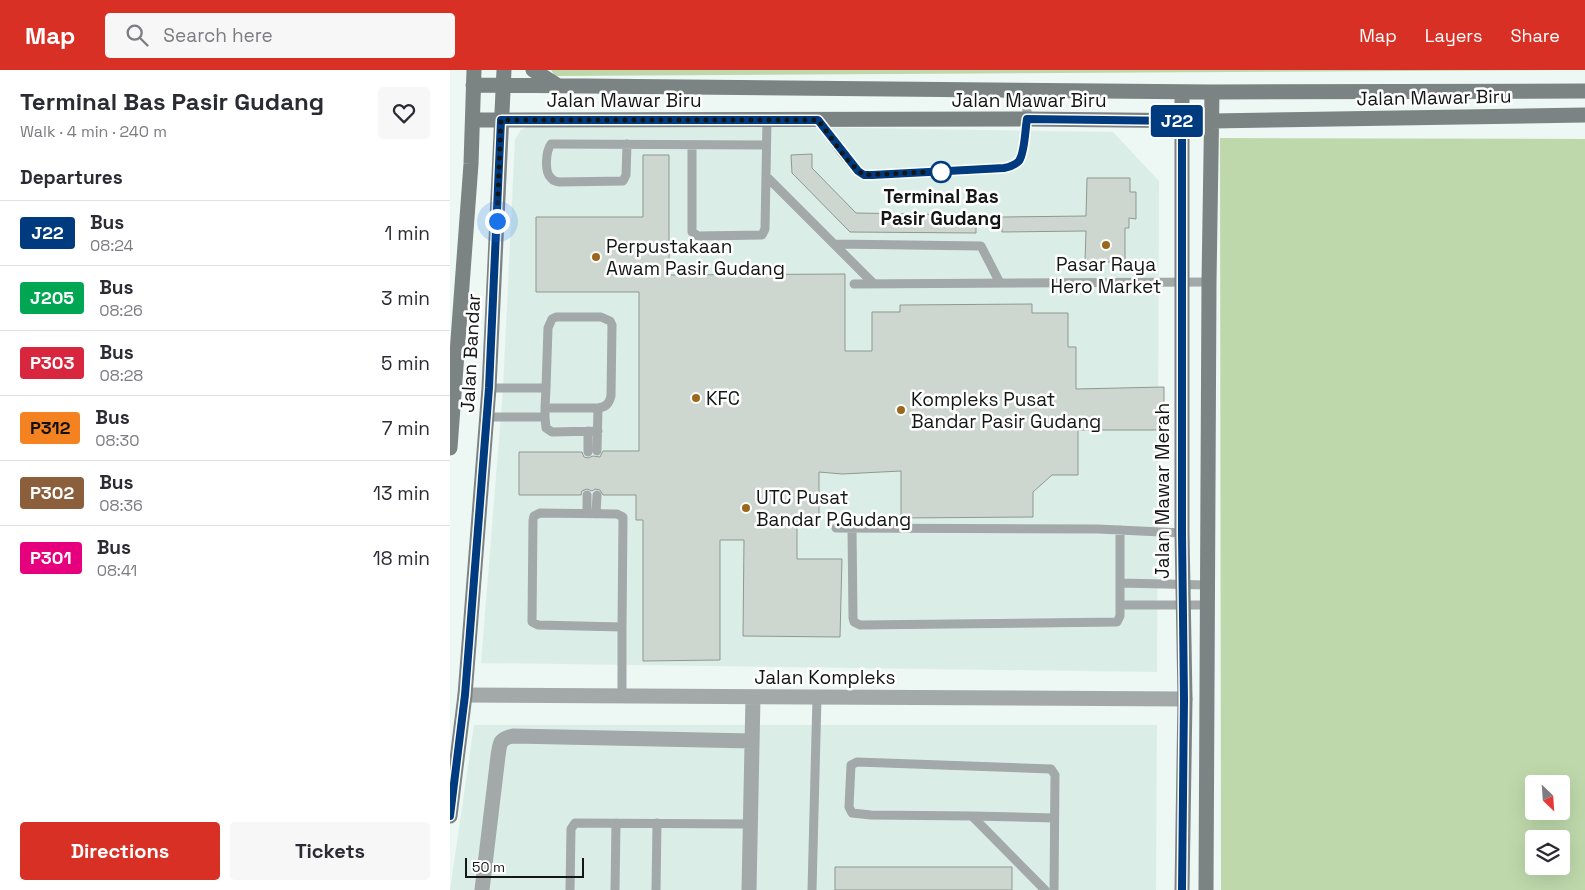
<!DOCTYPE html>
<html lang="en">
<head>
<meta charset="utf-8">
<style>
  body { margin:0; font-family:"Space Grotesk",sans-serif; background:#f7f7f7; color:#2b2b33; height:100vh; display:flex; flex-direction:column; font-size:19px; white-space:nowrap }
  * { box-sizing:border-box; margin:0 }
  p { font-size:16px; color:#7c7c81 }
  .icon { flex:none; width:28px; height:28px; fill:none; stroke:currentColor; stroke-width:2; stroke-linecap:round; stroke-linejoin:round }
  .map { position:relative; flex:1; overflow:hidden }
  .details { display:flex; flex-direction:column; background:#fff; width:450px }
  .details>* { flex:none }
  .badge { padding:0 10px; border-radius:4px; font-size:18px; line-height:32px }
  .needle { width:32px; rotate:155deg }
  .controls { position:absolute; left:1075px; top:705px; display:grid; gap:10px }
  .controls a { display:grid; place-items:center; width:45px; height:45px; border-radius:5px; background:#fff; box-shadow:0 5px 20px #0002; font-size:25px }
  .scale { position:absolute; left:15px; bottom:12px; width:119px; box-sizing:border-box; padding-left:5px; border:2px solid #141716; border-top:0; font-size:14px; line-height:18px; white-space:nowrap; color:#141716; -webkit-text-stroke:4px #fff; paint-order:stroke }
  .you { position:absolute; width:25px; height:25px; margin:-12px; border:4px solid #fff; border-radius:50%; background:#1a73e8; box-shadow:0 0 0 8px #1a73e833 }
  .map>.badge { position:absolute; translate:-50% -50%; box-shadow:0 0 0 2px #fff }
  h2 { padding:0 20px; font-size:19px; line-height:45px }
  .round { display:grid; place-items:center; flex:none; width:52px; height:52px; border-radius:5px; background:#f7f7f7 }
  .summary { display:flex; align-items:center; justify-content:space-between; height:85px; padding:0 20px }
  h1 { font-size:24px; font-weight:700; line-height:38px }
  .primary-button { display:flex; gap:10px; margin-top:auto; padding:10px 20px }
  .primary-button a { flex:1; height:58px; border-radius:5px; background:#d93025; color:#fff; font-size:20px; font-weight:700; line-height:58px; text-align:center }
  .primary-button a+a { background:#f7f7f7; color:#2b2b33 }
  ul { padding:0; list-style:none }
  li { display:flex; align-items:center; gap:15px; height:65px; padding:0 20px; border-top:1px solid #e1e1e2 }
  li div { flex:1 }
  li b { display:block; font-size:19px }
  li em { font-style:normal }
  li .badge { min-width:55px; font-weight:700; text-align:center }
  header { display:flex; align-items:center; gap:30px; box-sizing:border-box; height:70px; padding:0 25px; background:#d93025; color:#fff }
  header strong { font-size:24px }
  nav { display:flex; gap:28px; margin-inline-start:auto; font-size:18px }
  .search { width:350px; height:45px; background:#f7f7f7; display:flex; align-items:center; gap:12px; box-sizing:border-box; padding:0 18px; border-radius:5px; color:#7c7c81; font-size:19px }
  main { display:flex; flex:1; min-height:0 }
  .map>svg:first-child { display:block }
  .built { fill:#daeee7 }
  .green { fill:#bed8ab; fill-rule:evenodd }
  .building { fill:#ced6d0; stroke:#8f9791 }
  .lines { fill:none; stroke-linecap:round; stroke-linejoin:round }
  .lane { stroke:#a3a8a8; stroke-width:9 }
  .street { stroke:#a3a8a8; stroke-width:15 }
  .secondary { stroke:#7c8383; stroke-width:15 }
  .line-casing { stroke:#fff; stroke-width:11 }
  .line { stroke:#003b80; stroke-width:8 }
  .walk { stroke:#141716; stroke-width:5; stroke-dasharray:0 9 }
  .stop-dot { fill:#fff; stroke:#003b80; stroke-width:2.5 }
  .poi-dot { fill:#9b671d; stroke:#fff; stroke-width:2 }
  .labels { text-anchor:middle; stroke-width:5; stroke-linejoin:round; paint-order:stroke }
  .street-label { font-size:19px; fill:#141716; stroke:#fff }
  .stop-label { font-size:19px; font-weight:bold; fill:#141716; stroke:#fff }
  .poi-label { font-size:19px; fill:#141716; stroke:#fff; text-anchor:start }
</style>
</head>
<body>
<header>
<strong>Map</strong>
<div class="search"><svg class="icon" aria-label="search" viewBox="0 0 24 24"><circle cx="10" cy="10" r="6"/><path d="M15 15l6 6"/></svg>Search here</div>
<nav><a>Map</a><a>Layers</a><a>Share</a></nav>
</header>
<main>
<section class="details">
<div class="summary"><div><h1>Terminal Bas Pasir Gudang</h1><p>Walk · 4 min · 240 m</p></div><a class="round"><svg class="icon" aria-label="heart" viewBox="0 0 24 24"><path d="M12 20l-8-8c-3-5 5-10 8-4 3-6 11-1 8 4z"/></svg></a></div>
<h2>Departures</h2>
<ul>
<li><span class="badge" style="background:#003b80;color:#fff">J22</span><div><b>Bus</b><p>08:24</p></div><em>1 min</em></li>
<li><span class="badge" style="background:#00a651;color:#fff">J205</span><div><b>Bus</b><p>08:26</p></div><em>3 min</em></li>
<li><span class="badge" style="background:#d7263d;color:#fff">P303</span><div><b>Bus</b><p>08:28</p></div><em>5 min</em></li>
<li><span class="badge" style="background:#f58220;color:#111">P312</span><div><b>Bus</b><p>08:30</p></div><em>7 min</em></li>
<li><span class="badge" style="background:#8b5e3c;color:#fff">P302</span><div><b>Bus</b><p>08:36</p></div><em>13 min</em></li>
<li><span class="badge" style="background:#e6007e;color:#fff">P301</span><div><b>Bus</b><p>08:41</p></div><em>18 min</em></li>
</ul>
<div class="primary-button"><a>Directions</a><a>Tickets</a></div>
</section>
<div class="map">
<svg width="1135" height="820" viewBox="0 0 1135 820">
  <rect width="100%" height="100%" fill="#edf7f4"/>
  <path class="built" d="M 84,53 L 663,62 L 709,111 L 707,602 L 31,593 L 53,319 L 65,69 L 71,60 Z
    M 24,655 L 707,655 L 706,820 L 0,820 Z"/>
  <path class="green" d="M 101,0 L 1104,0 L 105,6 Z
    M 770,68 L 1135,69 L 1135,820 L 771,820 ZM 1084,714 L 1111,714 L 1111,741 L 1084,741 ZM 1084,769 L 1111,769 L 1111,796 L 1084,796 Z"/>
  <path class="building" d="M 362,84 L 362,98 L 406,143 L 526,145 L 526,163 L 400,162 L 342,103 L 341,85 Z
    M 193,85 L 219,85 L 219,205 L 395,204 L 395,281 L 422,281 L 422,242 L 450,242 L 450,235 L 582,234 L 582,243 L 618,243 L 618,277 L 626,277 L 626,319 L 714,317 L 714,360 L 628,360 L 628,405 L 602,405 L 583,422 L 583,447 L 451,448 L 451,401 L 392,404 L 369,402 L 369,454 L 347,454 L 347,489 L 392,489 L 390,567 L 293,566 L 294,470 L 270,470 L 270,590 L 193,591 L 193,450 L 186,450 L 186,425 L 153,425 L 150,420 L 145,419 L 142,421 L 137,419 L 132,421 L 131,425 L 69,425 L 69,382 L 132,382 L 134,387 L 138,388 L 143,386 L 150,387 L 153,381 L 189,381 L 189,222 L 86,222 L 86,147 L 193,147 Z
    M 637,108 L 680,108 L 680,122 L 686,122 L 686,149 L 679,148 L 679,158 L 675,158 L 675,192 L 635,192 L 636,161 L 552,162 L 552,147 L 636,146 Z
    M 385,797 L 562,797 L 562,820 L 385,820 Z"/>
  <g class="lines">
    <path class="lane" d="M 368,49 C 380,66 397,94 414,105 L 554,98 C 559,97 564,96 568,91 C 578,80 577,36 577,20
      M 177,74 L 176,105 L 173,111 L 109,112 C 105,111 103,111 101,108 C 94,102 96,81 101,74 L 105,74 L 316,75
      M 242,75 L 242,162 L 248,166 L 312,165 L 315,159 L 317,50
      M 316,106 L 424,214
      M 385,174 L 531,176 L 550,213
      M 404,214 L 759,212
      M 95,338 L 96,318
      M 37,347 L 95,347 L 95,338 L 148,338 C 156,337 159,334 161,326 L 162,255 L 160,251 L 151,247 L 106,247 L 102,249 L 98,258 L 96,318 L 39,318
      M 95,347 L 96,358 L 102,362 L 148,361
      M 147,381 L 148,338
      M 138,382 L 138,361
      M 90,443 L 167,444 L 173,447 L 172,557 L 88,555 L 82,552 L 83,450 L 84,446 Z
      M 137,443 L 137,425
      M 146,444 L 147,425
      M 386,458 L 648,459 L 732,463
      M 402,458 L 403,548 L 404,552 L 410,555 L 667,552 L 670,546 L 670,460
      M 670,513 L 757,515
      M 670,535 L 757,535
      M 172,626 L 172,557
      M 522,746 L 604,748
      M 120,820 L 121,759 L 125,753 L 301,754
      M 165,820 L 166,753
      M 206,820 L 207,753
      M 362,820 L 367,627
      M 595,820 L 522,746 L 421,745 L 402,743 L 399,737 L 401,695 L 407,692 L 601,699 L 605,705 L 604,820"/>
    <path class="street" d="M 15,625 L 735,629
      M 32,820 L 48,686 C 50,673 49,669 63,666 L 302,671
      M 299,820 L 303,627"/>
    <path class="secondary" d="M 83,0 L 107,15
      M 23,15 L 762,22 L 1135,21
      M 23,50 L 577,49 L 762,51 L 1135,45
      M 0,378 L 21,94 L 24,0
      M 0,746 L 15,625 L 39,318 L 54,0
      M 732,820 L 735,629 L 732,463 L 732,22
      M 756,820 L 759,212 L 762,22"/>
  </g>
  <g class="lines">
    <defs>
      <path id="line" d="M 0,746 L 15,625 L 39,318 L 51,50 L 368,50 L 408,101 L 414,105 L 422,105 L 554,98 C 559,97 565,95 569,91 C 575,82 575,60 577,49 L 732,51 L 732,463 L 734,629 L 732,820"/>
    </defs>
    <use href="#line" class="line-casing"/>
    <use href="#line" class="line"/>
    <path class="walk" d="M 47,151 L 51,50 L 368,50 C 380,65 398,95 414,105 L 497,101 L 491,102"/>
  </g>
  <circle class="stop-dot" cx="491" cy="102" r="10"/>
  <g class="poi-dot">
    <circle cx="656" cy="175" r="5"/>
    <circle cx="146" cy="187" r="5"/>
    <circle cx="246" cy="328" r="5"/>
    <circle cx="451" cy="340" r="5"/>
    <circle cx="296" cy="438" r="5"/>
  </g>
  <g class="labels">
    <g class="street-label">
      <text transform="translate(984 27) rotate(-1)" y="7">Jalan Mawar Biru</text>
      <text x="174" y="37">Jalan Mawar Biru</text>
      <text x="579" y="37">Jalan Mawar Biru</text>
      <text transform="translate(20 283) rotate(-87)" y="7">Jalan Bandar</text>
      <text transform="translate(712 421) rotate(-90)" y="7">Jalan Mawar Merah</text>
      <text x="375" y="614">Jalan Kompleks</text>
    </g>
    <g class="stop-label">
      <text x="491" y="133">Terminal Bas<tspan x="491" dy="22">Pasir Gudang</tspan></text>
    </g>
    <g class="poi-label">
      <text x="156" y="183">Perpustakaan<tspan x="156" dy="22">Awam Pasir Gudang</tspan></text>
      <text x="656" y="201" text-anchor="middle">Pasar Raya<tspan x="656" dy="22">Hero Market</tspan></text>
      <text x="256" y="335">KFC</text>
      <text x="461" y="336">Kompleks Pusat<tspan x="461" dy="22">Bandar Pasir Gudang</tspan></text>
      <text x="306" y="434">UTC Pusat<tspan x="306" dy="22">Bandar P.Gudang</tspan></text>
    </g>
  </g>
</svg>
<div class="controls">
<a><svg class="needle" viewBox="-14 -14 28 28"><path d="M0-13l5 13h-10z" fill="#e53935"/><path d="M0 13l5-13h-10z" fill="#7c7c81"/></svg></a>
<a><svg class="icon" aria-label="layers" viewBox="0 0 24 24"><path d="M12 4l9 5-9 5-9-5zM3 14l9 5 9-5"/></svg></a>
</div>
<div class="scale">50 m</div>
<div class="you" style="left:47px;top:151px"></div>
<b class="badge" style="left:727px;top:51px;background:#003b80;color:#fff">J22</b>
</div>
</main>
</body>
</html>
